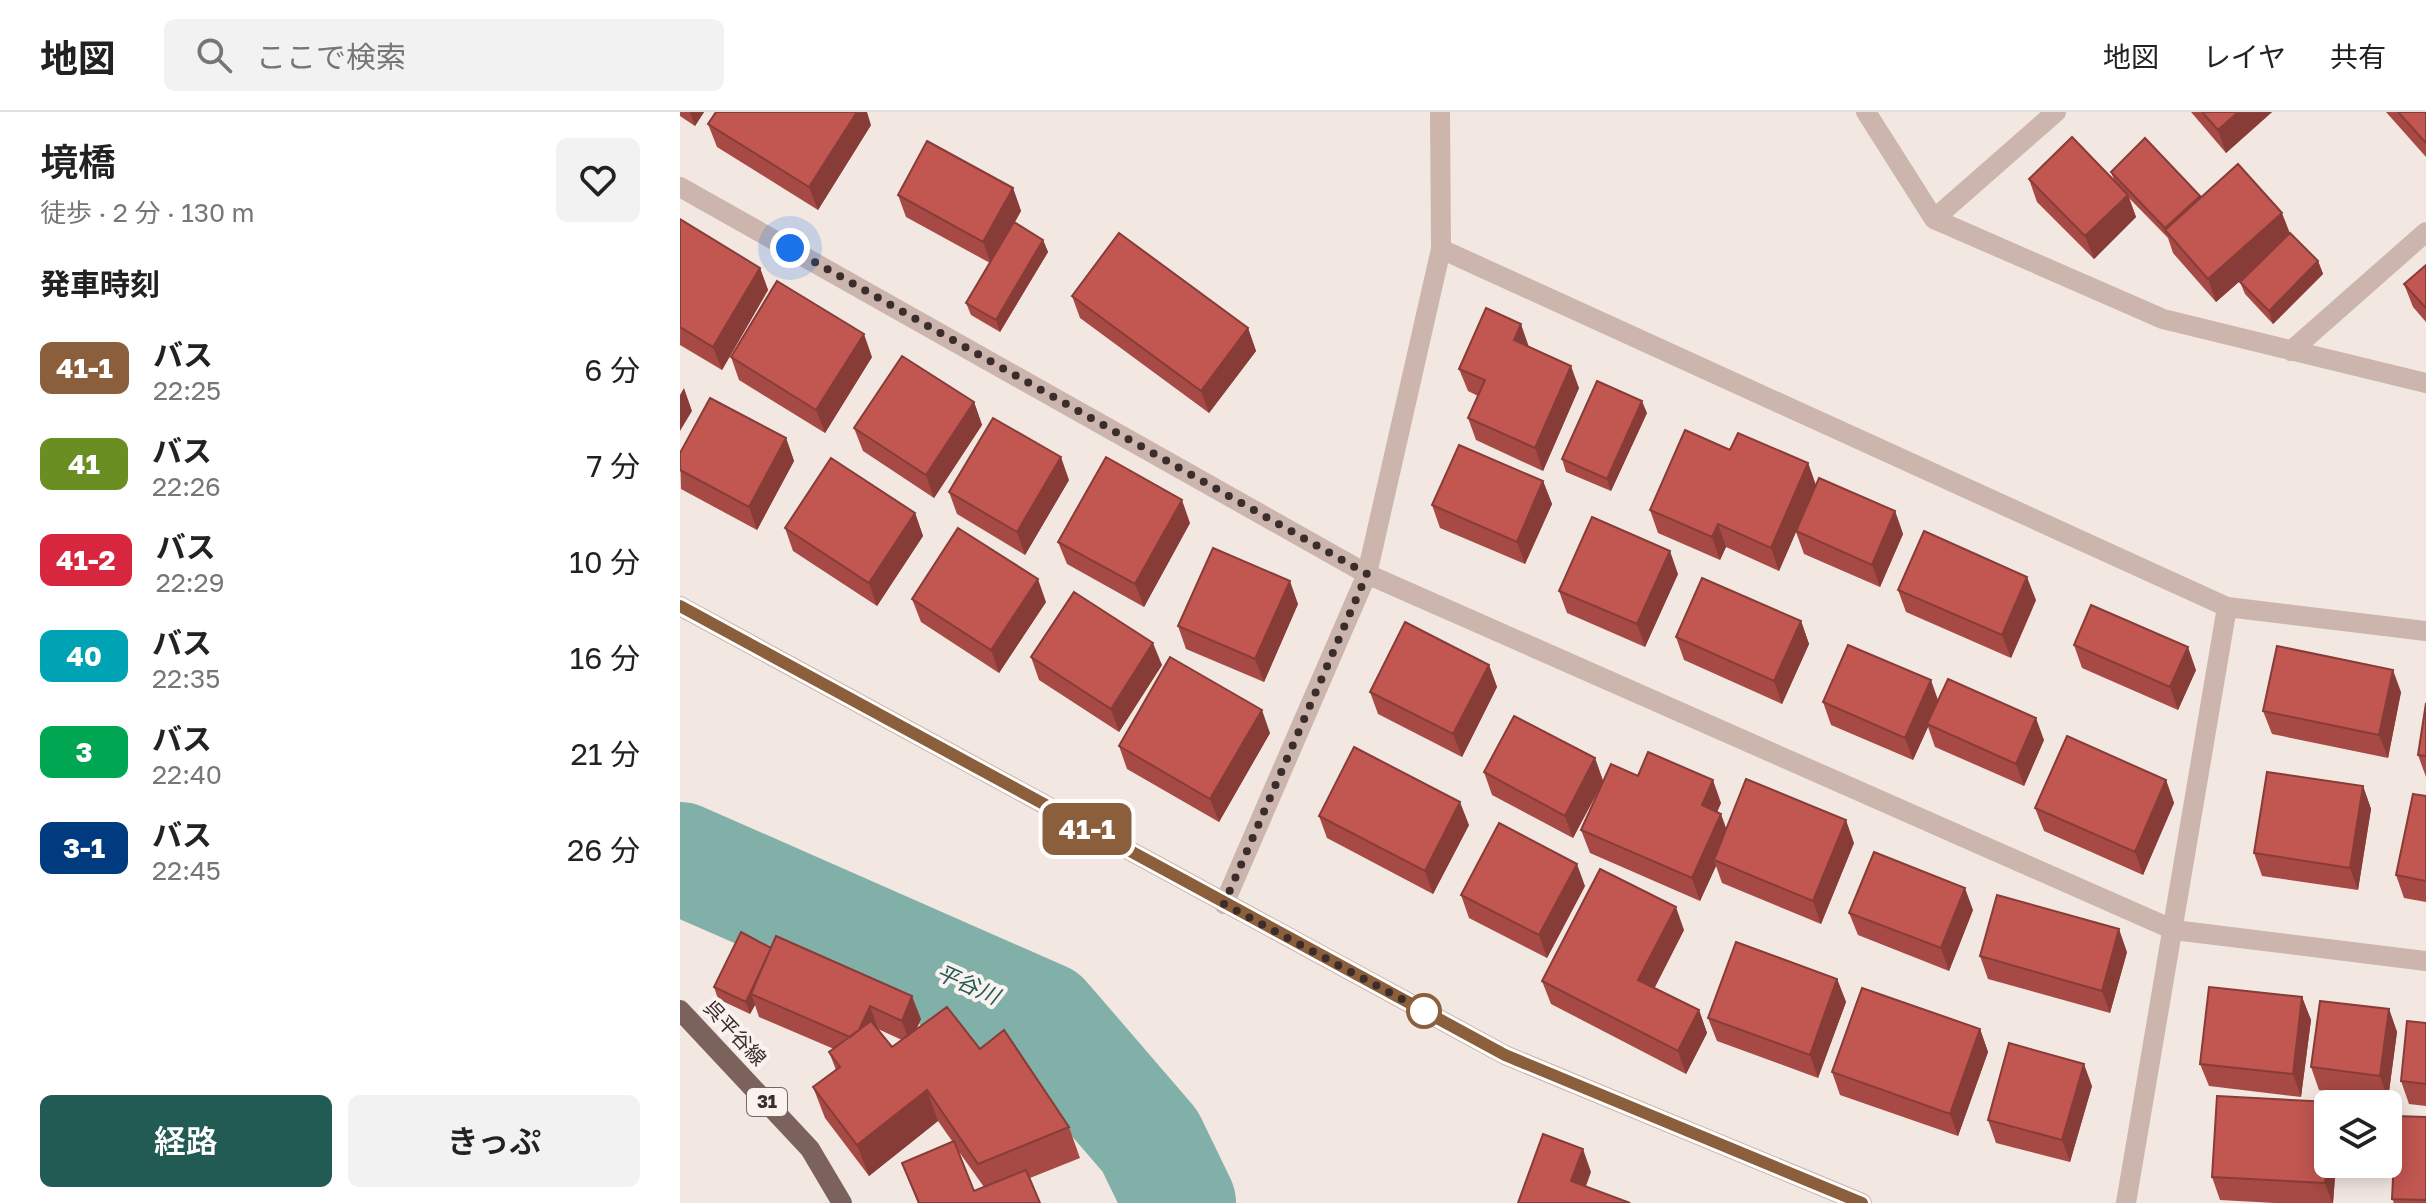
<!DOCTYPE html>
<html lang="ja">
<head>
<meta charset="utf-8">
<style>
  body { margin:0; font-family:"Golos Text","Noto Sans JP",sans-serif; background:#f2f2f2; color:#222; height:100vh; display:flex; flex-direction:column; font-size:30px; white-space:nowrap }
  * { box-sizing:border-box; margin:0 }
  p { font-size:26px; color:#767676 }
  .icon { flex:none; width:44px; height:44px; fill:none; stroke:currentColor; stroke-width:2; stroke-linecap:round; stroke-linejoin:round }
  .map { position:relative; flex:1; overflow:hidden }
  .drawer { display:flex; flex-direction:column; background:#fff; width:680px }
  .drawer>* { flex:none }
  .badge { padding:0 16px; border-radius:12px; font-size:28px; line-height:52px }
  .fabs { position:absolute; left:1634px; top:978px; display:grid; gap:16px }
  .fabs a { display:grid; place-items:center; width:88px; height:88px; border-radius:12px; background:#fff; box-shadow:0 4px 20px #0003; font-size:40px }
  .you { position:absolute; width:40px; height:40px; margin:-20px; border:6px solid #fff; border-radius:50%; background:#1a73e8; box-shadow:0 0 0 12px #1a73e833 }
  .map>.badge { position:absolute; translate:-50% -50%; box-shadow:0 0 0 4px #fff }
  h2 { padding:0 40px; font-size:30px; line-height:72px }
  .round { display:grid; place-items:center; flex:none; width:84px; height:84px; border-radius:12px; background:#f2f2f2 }
  .headline { display:flex; align-items:center; justify-content:space-between; height:136px; padding:0 40px }
  h1 { font-size:38px; font-weight:600; line-height:60px }
  .primary-button { display:flex; gap:16px; margin-top:auto; padding:16px 40px }
  .primary-button a { flex:1; height:92px; border-radius:12px; background:#225b54; color:#fff; font-size:32px; font-weight:600; line-height:92px; text-align:center }
  .primary-button a+a { background:#f2f2f2; color:#222 }
  ul { padding:0; list-style:none }
  li { display:flex; align-items:center; gap:24px; height:96px; padding:0 40px }
  li div { flex:1 }
  li b { display:block; font-size:30px }
  li em { font-style:normal }
  li .badge { min-width:88px; font-weight:700; text-align:center }
  header { display:flex; align-items:center; gap:48px; box-sizing:border-box; height:112px; padding:0 40px; background:#fff; border-bottom:2px solid #e0e0e0 }
  header strong { font-size:38px }
  nav { display:flex; gap:44px; margin-inline-start:auto; font-size:28px }
  .search { width:560px; height:72px; background:#f2f2f2; display:flex; align-items:center; gap:20px; box-sizing:border-box; padding:0 28px; border-radius:12px; color:#767676; font-size:30px }
  main { display:flex; flex:1; min-height:0 }
  .map>svg:first-child { display:block }
  .lines { fill:none; stroke-linecap:round; stroke-linejoin:round }
  .river { stroke:#81b0a9; stroke-width:112 }
  .minor { stroke:#cbb5ad; stroke-width:20 }
  .major { stroke:#7b625d; stroke-width:20 }
  .wall { fill:#a74a45; fill-rule:evenodd }
  .shaded-wall { fill:#883c38 }
  .building { fill:#c25650; stroke:#883c38; stroke-width:2 }
  .line-casing { stroke:#fff; stroke-width:18 }
  .line { stroke:#8b5e3c; stroke-width:12 }
  .walk { stroke:#3a2d2b; stroke-width:8; stroke-dasharray:0 14.4 }
  .stop-dot { fill:#fff; stroke:#8b5e3c; stroke-width:4 }
  .labels { text-anchor:middle; stroke-width:8; stroke-linejoin:round; paint-order:stroke }
  .shield { fill:#faf2ee; stroke:#746866; stroke-width:2 }
  .shield-label { font-size:18px; font-weight:bold; fill:#3a2d2b }
  .street-label { font-size:20px; fill:#3a2d2b; stroke:#faf2ee }
  .water-label { font-size:22px; font-style:italic; fill:#225b54; stroke:#faf2ee }
</style>
</head>
<body>
<header>
<strong>地図</strong>
<div class="search"><svg class="icon" aria-label="search" viewBox="0 0 24 24"><circle cx="10" cy="10" r="6"/><path d="M15 15l6 6"/></svg>ここで検索</div>
<nav><a>地図</a><a>レイヤ</a><a>共有</a></nav>
</header>
<main>
<section class="drawer">
<div class="headline"><div><h1>境橋</h1><p>徒歩 · 2 分 · 130 m</p></div><a class="round"><svg class="icon" aria-label="heart" viewBox="0 0 24 24"><path d="M12 20l-8-8c-3-5 5-10 8-4 3-6 11-1 8 4z"/></svg></a></div>
<h2>発車時刻</h2>
<ul>
<li><span class="badge" style="background:#8b5e3c;color:#fff">41-1</span><div><b>バス</b><p>22:25</p></div><em>6 分</em></li>
<li><span class="badge" style="background:#6b8e23;color:#fff">41</span><div><b>バス</b><p>22:26</p></div><em>7 分</em></li>
<li><span class="badge" style="background:#d7263d;color:#fff">41-2</span><div><b>バス</b><p>22:29</p></div><em>10 分</em></li>
<li><span class="badge" style="background:#00a3b4;color:#fff">40</span><div><b>バス</b><p>22:35</p></div><em>16 分</em></li>
<li><span class="badge" style="background:#00a651;color:#fff">3</span><div><b>バス</b><p>22:40</p></div><em>21 分</em></li>
<li><span class="badge" style="background:#003b80;color:#fff">3-1</span><div><b>バス</b><p>22:45</p></div><em>26 分</em></li>
</ul>
<div class="primary-button"><a>経路</a><a>きっぷ</a></div>
</section>
<div class="map">
<svg width="1746" height="1091" viewBox="0 0 1746 1091">
  <rect width="100%" height="100%" fill="#f3e7e1"/>
  <g class="lines">
    <path class="river" d="M 0,746 L 364,906 L 470,1029 L 500,1091"/>
    <path class="minor" d="M 1186,0 L 1254,107 L 1483,207 L 1746,271
      M 0,75 L 687,462 L 1494,818 L 1746,849
      M 1254,107 L 1376,0
      M 761,137 L 1547,495 L 1746,519
      M 1611,239 L 1746,120
      M 0,494 L 825,943 L 1182,1091
      M 544,792 L 687,462 L 761,137 L 760,0
      M 1446,1091 L 1547,495"/>
    <path class="major" d="M 0,898 L 130,1037 L 162,1091"/>
  </g>
  <path class="wall" d="M 0,0 L 24,0 L 15,14 L 0,4 Z
    M 1511,0 L 1592,0 L 1546,41 Z
    M 1706,0 L 1746,0 L 1746,45 Z
    M 28,12 L 191,13 L 138,98 L 37,35 Z
    M 1431,60 L 1520,84 L 1521,86 L 1610,121 L 1638,149 L 1643,162 L 1593,212 L 1565,182 L 1560,170 L 1576,155 L 1536,190 L 1493,141 L 1488,126 L 1449,86 L 1456,105 L 1414,147 L 1357,90 L 1349,67 L 1434,68 Z
    M 333,76 L 341,99 L 335,110 L 363,128 L 368,140 L 320,220 L 291,203 L 286,191 L 310,151 L 226,105 L 218,83 Z
    M 0,107 L 80,156 L 88,178 L 42,258 L 0,233 Z
    M 1746,153 L 1746,210 L 1733,195 L 1724,172 Z
    M 392,184 L 568,216 L 576,239 L 529,301 L 400,206 Z
    M 849,235 L 899,276 L 863,359 L 796,328 L 788,306 L 798,284 L 788,279 L 779,257 Z
    M 51,245 L 192,245 L 145,321 L 59,268 Z
    M 294,290 L 302,313 L 254,386 L 183,339 L 174,316 Z
    M 967,301 L 931,379 L 886,360 L 882,347 Z
    M 106,326 L 114,349 L 77,418 L 1,377 L 0,341 Z
    M 1050,338 L 1128,351 L 1136,373 L 1215,399 L 1223,422 L 1200,475 L 1124,442 L 1116,420 L 1099,459 L 1046,435 L 1040,448 L 978,421 L 970,398 Z
    M 389,368 L 345,443 L 277,402 L 269,380 Z
    M 863,369 L 872,392 L 845,452 L 760,416 L 752,393 Z
    M 235,401 L 243,424 L 197,494 L 113,439 L 105,416 Z
    M 510,411 L 464,495 L 387,452 L 378,430 Z
    M 998,462 L 965,535 L 887,501 L 879,479 Z
    M 1218,478 L 1356,488 L 1331,546 L 1226,500 Z
    M 232,487 L 366,490 L 319,561 L 241,510 Z
    M 618,492 L 584,570 L 506,537 L 498,514 Z
    M 1121,509 L 1129,532 L 1102,592 L 1004,548 L 996,525 Z
    M 1394,533 L 1516,558 L 1498,598 L 1402,556 Z
    M 351,545 L 482,553 L 439,620 L 359,568 Z
    M 809,553 L 817,575 L 782,645 L 698,602 L 690,580 Z
    M 1721,580 L 1708,646 L 1592,622 L 1583,599 Z
    M 1258,588 L 1364,628 L 1344,674 L 1255,635 L 1248,615 L 1233,648 L 1151,613 L 1143,590 Z
    M 1746,591 L 1746,665 L 1738,643 Z
    M 590,621 L 539,710 L 447,657 L 439,634 Z
    M 915,646 L 923,669 L 958,664 L 1041,691 L 1037,700 L 1046,717 L 1174,731 L 1141,812 L 1042,771 L 1036,754 L 1020,789 L 910,741 L 901,718 L 921,674 L 893,726 L 812,683 L 804,660 Z
    M 1486,668 L 1494,691 L 1463,763 L 1364,719 L 1355,696 Z
    M 1683,674 L 1691,697 L 1678,778 L 1582,764 L 1574,741 Z
    M 1746,684 L 1746,790 L 1724,786 L 1716,763 Z
    M 639,704 L 789,713 L 753,782 L 647,726 Z
    M 905,774 L 867,846 L 789,806 L 781,783 Z
    M 1293,798 L 1269,859 L 1178,823 L 1169,801 Z
    M 1004,818 L 974,876 L 1019,898 L 1027,921 L 1006,962 L 871,892 L 862,869 Z
    M 91,836 L 241,907 L 236,917 L 300,937 L 389,1015 L 400,1046 L 350,1066 L 360,1091 L 238,1091 L 222,1051 L 272,1029 L 258,1009 L 189,1064 L 145,1006 L 133,975 L 156,958 L 149,940 L 154,937 L 79,905 L 75,893 L 70,902 L 38,887 L 34,875 ZM 198,917 L 222,928 L 212,935 ZM 277,1037 L 304,1075 L 294,1079 Z
    M 1447,840 L 1430,901 L 1308,867 L 1300,844 Z
    M 1157,867 L 1166,890 L 1138,966 L 1037,929 L 1028,906 Z
    M 1622,885 L 1631,908 L 1621,985 L 1529,974 L 1520,952 Z
    M 1709,897 L 1717,920 L 1708,987 L 1639,978 L 1631,955 Z
    M 1746,911 L 1746,994 L 1729,992 L 1721,969 Z
    M 1300,917 L 1308,940 L 1278,1024 L 1160,983 L 1152,960 Z
    M 1412,974 L 1390,1050 L 1316,1031 L 1308,1008 Z
    M 1650,990 L 1651,992 L 1648,992 L 1648,1052 L 1656,1052 L 1653,1091 L 1595,1091 L 1540,1088 L 1532,1065 Z
    M 1746,1005 L 1746,1091 L 1714,1091 L 1712,1087 Z"/>
  <path class="shaded-wall" d="M 10,0 L 24,0 L 15,14 Z
    M 177,0 L 187,0 L 191,13 L 138,98 L 129,75 Z
    M 1558,0 L 1592,0 L 1546,41 L 1538,18 Z
    M 333,76 L 341,99 L 311,152 L 303,130 Z
    M 1448,83 L 1456,105 L 1414,147 L 1405,124 Z
    M 1520,84 L 1524,96 L 1487,120 L 1485,116 Z
    M 1602,101 L 1611,124 L 1536,190 L 1528,167 Z
    M 363,128 L 368,140 L 320,220 L 316,208 Z
    M 1638,149 L 1643,162 L 1593,212 L 1589,199 Z
    M 80,156 L 88,178 L 42,258 L 33,235 Z
    M 841,212 L 849,235 L 834,228 Z
    M 568,216 L 576,239 L 529,301 L 521,279 Z
    M 184,222 L 192,245 L 145,321 L 136,298 Z
    M 891,254 L 899,276 L 863,359 L 855,336 Z
    M 4,276 L 12,299 L 0,319 L 0,283 Z
    M 962,289 L 967,301 L 931,379 L 927,367 Z
    M 294,290 L 302,313 L 254,386 L 246,363 Z
    M 106,326 L 114,349 L 77,418 L 69,395 Z
    M 381,345 L 389,368 L 345,443 L 337,420 Z
    M 1128,351 L 1136,374 L 1099,459 L 1091,436 Z
    M 863,369 L 872,392 L 845,452 L 837,430 Z
    M 502,388 L 510,411 L 464,495 L 455,472 Z
    M 1215,399 L 1223,422 L 1200,475 L 1192,453 Z
    M 235,401 L 243,424 L 197,494 L 189,471 Z
    M 1038,412 L 1046,435 L 1040,448 L 1032,425 Z
    M 990,439 L 998,462 L 965,535 L 957,512 Z
    M 1347,465 L 1356,488 L 1331,546 L 1322,523 Z
    M 358,467 L 366,490 L 319,561 L 311,538 Z
    M 610,469 L 618,492 L 584,570 L 575,547 Z
    M 1121,509 L 1129,532 L 1102,592 L 1094,569 Z
    M 473,531 L 482,553 L 439,620 L 431,597 Z
    M 1508,535 L 1516,558 L 1498,598 L 1490,575 Z
    M 809,553 L 817,575 L 782,645 L 773,622 Z
    M 1713,558 L 1721,580 L 1708,646 L 1699,623 Z
    M 1251,568 L 1259,591 L 1247,612 L 1248,615 L 1233,648 L 1225,626 Z
    M 582,598 L 590,621 L 539,710 L 530,687 Z
    M 1356,606 L 1364,628 L 1344,674 L 1336,652 Z
    M 915,646 L 923,669 L 893,726 L 885,704 Z
    M 1033,668 L 1041,691 L 1030,716 L 1022,693 Z
    M 1486,668 L 1494,691 L 1463,763 L 1455,740 Z
    M 1683,674 L 1691,697 L 1678,778 L 1670,756 Z
    M 780,690 L 789,713 L 753,782 L 745,759 Z
    M 1041,702 L 1049,724 L 1034,748 L 1036,754 L 1020,789 L 1012,766 Z
    M 1166,708 L 1174,731 L 1141,812 L 1133,789 Z
    M 897,752 L 905,774 L 867,846 L 859,823 Z
    M 1285,776 L 1293,798 L 1269,859 L 1261,836 Z
    M 996,795 L 1004,818 L 967,891 L 958,868 Z
    M 1439,817 L 1447,840 L 1430,901 L 1422,879 Z
    M 93,837 L 71,882 L 75,893 L 70,902 L 66,890 Z
    M 1157,867 L 1166,890 L 1138,966 L 1130,943 Z
    M 232,884 L 241,907 L 230,932 L 222,909 Z
    M 1622,885 L 1631,908 L 1621,985 L 1613,962 Z
    M 190,894 L 198,917 L 175,927 Z
    M 1709,897 L 1717,920 L 1708,987 L 1700,964 Z
    M 1019,898 L 1027,921 L 1006,962 L 998,939 Z
    M 1300,917 L 1308,940 L 1278,1024 L 1270,1002 Z
    M 1404,952 L 1412,974 L 1390,1050 L 1382,1028 Z
    M 247,978 L 258,1009 L 189,1064 L 177,1033 Z
    M 1648,1022 L 1648,1052 L 1656,1052 L 1653,1091 L 1652,1091 L 1645,1071 Z
    M 903,1037 L 911,1060 L 900,1091 L 891,1069 Z"/>
  <path class="building" d="M 36,0 L 177,0 L 129,75 L 28,12 Z
    M 1522,0 L 1558,0 L 1538,18 Z
    M 1718,0 L 1746,0 L 1746,31 Z
    M 1392,25 L 1448,83 L 1405,124 L 1349,67 Z
    M 1465,26 L 1520,84 L 1485,116 L 1431,60 Z
    M 247,29 L 333,76 L 303,130 L 218,83 Z
    M 1558,52 L 1602,101 L 1528,167 L 1485,118 Z
    M 0,107 L 80,156 L 33,235 L 0,215 Z
    M 334,110 L 363,128 L 316,208 L 286,191 Z
    M 439,121 L 568,216 L 521,279 L 392,184 Z
    M 1610,121 L 1638,149 L 1589,199 L 1560,170 Z
    M 1746,153 L 1746,196 L 1724,172 Z
    M 97,169 L 184,222 L 136,298 L 51,245 Z
    M 806,196 L 841,212 L 834,228 L 891,254 L 855,336 L 788,306 L 805,268 L 779,257 Z
    M 222,244 L 294,290 L 246,363 L 174,316 Z
    M 917,269 L 962,289 L 927,367 L 882,347 Z
    M 30,286 L 106,326 L 69,395 L 0,358 L 0,341 Z
    M 313,306 L 381,345 L 337,420 L 269,380 Z
    M 1005,318 L 1050,338 L 1058,321 L 1128,351 L 1091,436 L 1038,412 L 1032,425 L 970,398 Z
    M 779,333 L 863,369 L 837,430 L 752,393 Z
    M 426,345 L 502,388 L 455,472 L 378,430 Z
    M 151,346 L 235,401 L 189,471 L 105,416 Z
    M 1139,366 L 1215,399 L 1192,453 L 1116,419 Z
    M 912,405 L 990,439 L 957,512 L 879,479 Z
    M 278,416 L 358,467 L 311,538 L 232,487 Z
    M 1244,419 L 1347,465 L 1322,523 L 1218,478 Z
    M 533,436 L 610,469 L 575,547 L 498,514 Z
    M 1022,466 L 1121,509 L 1094,569 L 996,525 Z
    M 394,480 L 473,531 L 431,597 L 351,545 Z
    M 1411,493 L 1508,535 L 1490,575 L 1394,533 Z
    M 725,510 L 809,553 L 773,622 L 690,580 Z
    M 1168,533 L 1251,568 L 1225,626 L 1143,590 Z
    M 1597,534 L 1713,558 L 1699,623 L 1583,599 Z
    M 490,545 L 582,598 L 530,687 L 439,634 Z
    M 1268,567 L 1356,606 L 1336,652 L 1247,612 Z
    M 1746,591 L 1746,644 L 1738,643 Z
    M 834,604 L 915,646 L 885,704 L 804,660 Z
    M 1387,624 L 1486,668 L 1455,740 L 1355,696 Z
    M 674,635 L 780,690 L 745,759 L 639,704 Z
    M 968,640 L 1033,668 L 1022,693 L 1041,702 L 1012,766 L 901,718 L 931,652 L 958,664 Z
    M 1587,660 L 1683,674 L 1670,756 L 1574,741 Z
    M 1066,667 L 1166,708 L 1133,789 L 1034,748 Z
    M 1733,682 L 1746,684 L 1746,769 L 1716,763 Z
    M 819,711 L 897,752 L 859,823 L 781,783 Z
    M 1194,740 L 1285,776 L 1261,836 L 1169,801 Z
    M 920,757 L 996,795 L 958,868 L 1019,898 L 998,939 L 862,869 Z
    M 1317,783 L 1439,817 L 1422,879 L 1300,844 Z
    M 61,820 L 91,836 L 66,890 L 34,875 Z
    M 96,824 L 232,884 L 222,909 L 190,894 L 179,918 L 170,925 L 71,882 Z
    M 1056,830 L 1157,867 L 1130,943 L 1028,906 Z
    M 1529,875 L 1622,885 L 1613,962 L 1520,952 Z
    M 1182,876 L 1300,917 L 1270,1002 L 1152,960 Z
    M 1640,889 L 1709,897 L 1700,964 L 1631,955 Z
    M 267,895 L 300,937 L 324,918 L 389,1015 L 298,1052 L 247,978 L 177,1033 L 133,975 L 160,955 L 149,940 L 191,909 L 212,935 Z
    M 1727,909 L 1746,911 L 1746,972 L 1721,969 Z
    M 1329,931 L 1404,952 L 1382,1028 L 1308,1008 Z
    M 1537,984 L 1650,990 L 1650,992 L 1648,992 L 1648,1022 L 1645,1071 L 1532,1065 Z
    M 1716,1004 L 1746,1005 L 1746,1088 L 1712,1087 Z
    M 863,1022 L 903,1037 L 891,1069 L 950,1091 L 838,1091 Z
    M 274,1029 L 294,1079 L 346,1058 L 360,1091 L 239,1091 L 222,1051 Z"/>
  <g class="lines">
    <defs>
      <path id="line" d="M 0,494 L 825,943 L 1182,1091"/>
    </defs>
    <use href="#line" class="line-casing"/>
    <use href="#line" class="line"/>
    <path class="walk" d="M 110,136 L 687,462 L 544,792 L 744,899"/>
  </g>
  <circle class="stop-dot" cx="744" cy="899" r="16"/>
  <g class="labels">
    <rect class="shield" x="67" y="976" width="40" height="28" rx="6"/>
    <g class="shield-label">
      <text x="87" y="996">31</text>
    </g>
    <g class="street-label">
      <text transform="translate(55 921) rotate(47)" y="7">呉平谷線</text>
    </g>
    <g class="water-label">
      <text transform="translate(288 872) rotate(24)" y="8">平谷川</text>
    </g>
  </g>
</svg>
<div class="fabs">
<a><svg class="icon" aria-label="layers" viewBox="0 0 24 24"><path d="M12 4l9 5-9 5-9-5zM3 14l9 5 9-5"/></svg></a>
</div>
<div class="you" style="left:110px;top:136px"></div>
<b class="badge" style="left:407px;top:717px;background:#8b5e3c;color:#fff">41-1</b>
</div>
</main>
</body>
</html>
